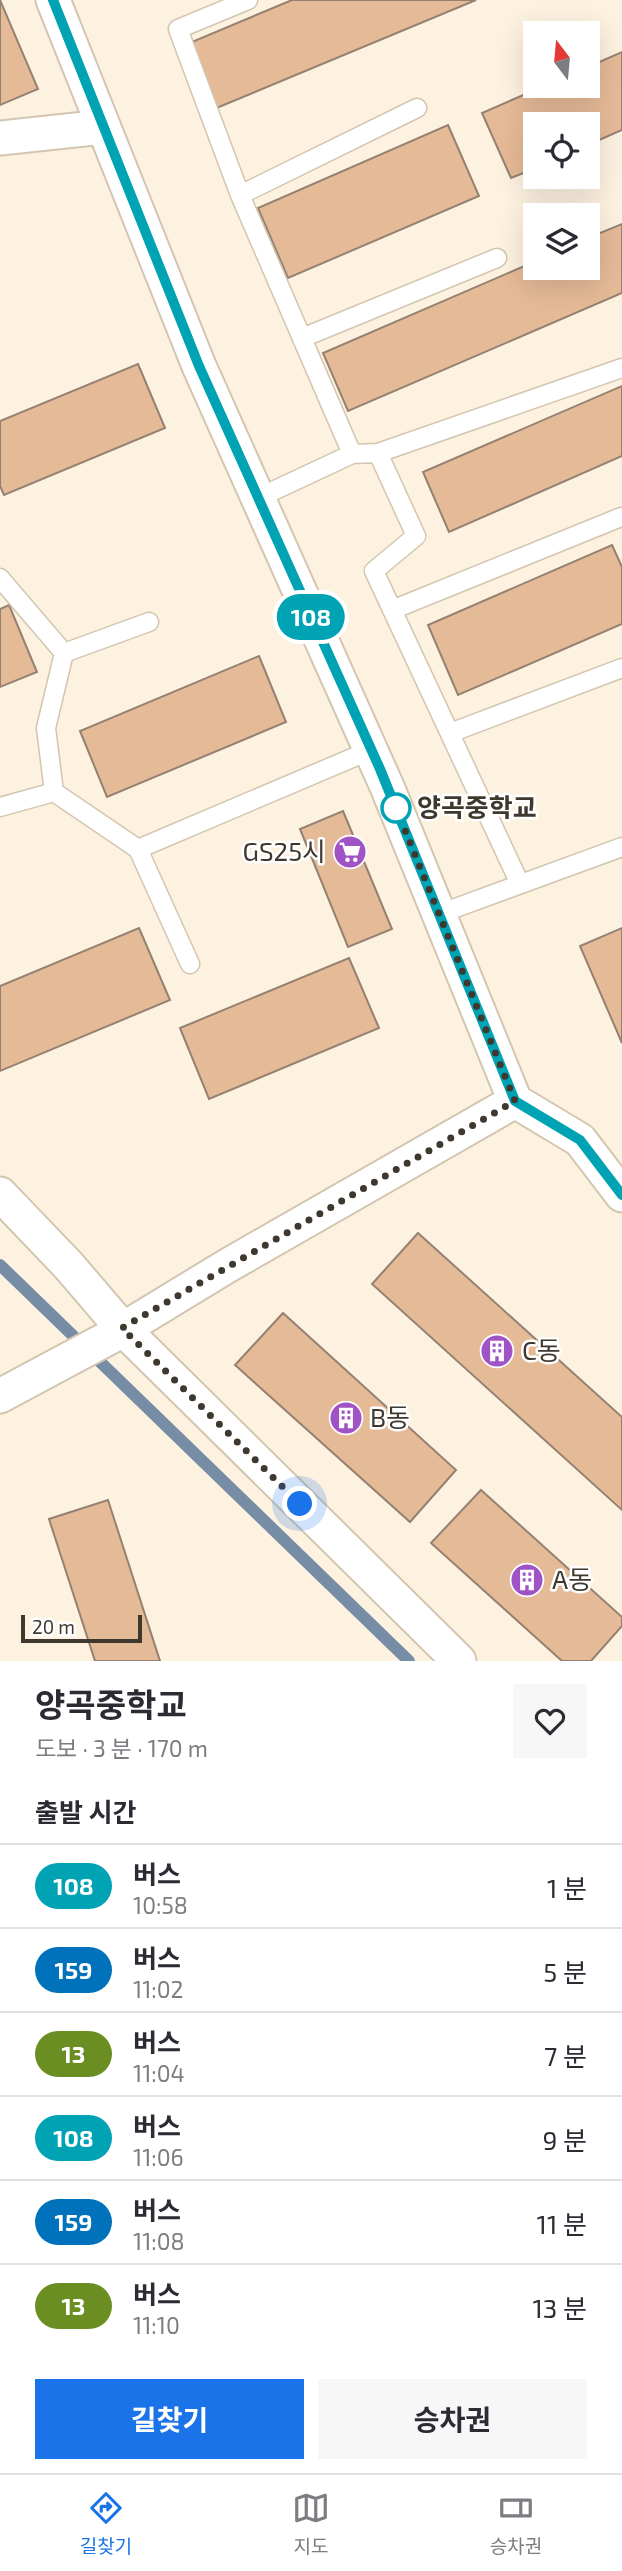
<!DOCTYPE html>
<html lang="ko">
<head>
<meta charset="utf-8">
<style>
  body { margin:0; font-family:"Exo 2","Noto Sans KR",sans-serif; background:#f7f7f7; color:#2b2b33; height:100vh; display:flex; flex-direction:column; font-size:26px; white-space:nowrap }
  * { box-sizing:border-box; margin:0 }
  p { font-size:23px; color:#7c7c81 }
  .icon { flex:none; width:38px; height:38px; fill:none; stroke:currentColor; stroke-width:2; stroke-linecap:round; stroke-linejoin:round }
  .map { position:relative; height:1661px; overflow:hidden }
  .drawer { display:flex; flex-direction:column; background:#fff; flex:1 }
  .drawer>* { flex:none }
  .badge { padding:0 14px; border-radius:23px; font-size:24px; line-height:46px }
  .needle { width:46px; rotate:344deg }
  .fabs { position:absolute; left:523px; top:21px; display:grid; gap:14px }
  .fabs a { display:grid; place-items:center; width:77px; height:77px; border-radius:0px; background:#fff; box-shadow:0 7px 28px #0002; font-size:35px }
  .scale { position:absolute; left:21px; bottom:18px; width:121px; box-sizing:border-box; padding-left:7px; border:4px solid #3e382f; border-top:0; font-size:19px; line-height:24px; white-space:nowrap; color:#3e382f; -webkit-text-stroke:5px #fff; paint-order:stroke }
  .you { position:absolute; width:35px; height:35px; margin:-18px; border:5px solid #fff; border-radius:50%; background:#1a73e8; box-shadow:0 0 0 10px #1a73e833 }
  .map>.badge { position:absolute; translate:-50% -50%; box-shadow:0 0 0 4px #fff }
  h2 { padding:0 35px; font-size:26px; line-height:63px }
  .round { display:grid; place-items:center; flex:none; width:74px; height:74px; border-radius:0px; background:#f7f7f7 }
  .head { display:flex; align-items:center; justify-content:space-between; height:119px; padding:0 35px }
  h1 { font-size:33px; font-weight:700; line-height:52px }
  .primary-button { display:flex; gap:14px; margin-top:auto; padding:14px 35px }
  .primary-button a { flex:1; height:80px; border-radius:0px; background:#1a73e8; color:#fff; font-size:28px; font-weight:700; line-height:80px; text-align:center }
  .primary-button a+a { background:#f7f7f7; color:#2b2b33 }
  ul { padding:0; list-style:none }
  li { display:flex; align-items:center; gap:21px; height:84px; padding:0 35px; border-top:2px solid #e1e1e2 }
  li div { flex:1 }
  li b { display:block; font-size:26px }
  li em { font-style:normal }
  li .badge { min-width:77px; font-weight:700; text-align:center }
  .tab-bar { display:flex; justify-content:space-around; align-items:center; height:98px; border-top:2px solid #e1e1e2; background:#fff; font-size:19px; color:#7c7c81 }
  .tab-bar a { display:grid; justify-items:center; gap:4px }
  .tab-bar .selected { color:#1a73e8 }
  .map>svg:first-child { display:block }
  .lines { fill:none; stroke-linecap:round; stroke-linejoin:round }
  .stream { stroke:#778da6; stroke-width:12 }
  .building { fill:#e5ba97; stroke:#958172; stroke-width:2 }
  .lane-casing { stroke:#d3c6b0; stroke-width:21 }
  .street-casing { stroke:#d3c6b0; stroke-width:37 }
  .lane { stroke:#fff; stroke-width:18 }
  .street { stroke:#fff; stroke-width:33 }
  .line-casing { stroke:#fff; stroke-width:16 }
  .line { stroke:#00a3b4; stroke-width:10 }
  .walk { stroke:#3e382f; stroke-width:7; stroke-dasharray:0 12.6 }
  .stop-dot { fill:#fff; stroke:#00a3b4; stroke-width:3.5 }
  .labels { text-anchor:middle; stroke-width:5; stroke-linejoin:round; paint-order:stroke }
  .stop-label { font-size:26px; font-weight:bold; fill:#3e382f; stroke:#fff; text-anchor:start }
  .poi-label { font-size:26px; fill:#3e382f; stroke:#fff; text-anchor:start }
</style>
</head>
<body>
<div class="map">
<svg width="622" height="1661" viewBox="0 0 622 1661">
  <rect width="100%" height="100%" fill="#fdf2e0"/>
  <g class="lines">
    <path class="stream" d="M 0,1265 L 409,1661"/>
  </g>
  <path class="building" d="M 0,0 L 38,89 L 0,105 Z
    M 292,0 L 476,0 L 207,112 L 180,47 Z
    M 622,52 L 622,130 L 588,145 L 588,124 L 536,124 L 536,168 L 511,178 L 482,113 L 544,86 L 588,86 L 588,67 Z
    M 448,125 L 479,196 L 288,278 L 258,208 Z
    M 622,224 L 622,293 L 348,411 L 323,353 L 536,261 L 536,268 L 588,268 L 588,238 Z
    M 138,364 L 165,428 L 4,495 L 0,486 L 0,421 Z
    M 622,386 L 622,456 L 449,532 L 423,472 Z
    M 612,545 L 622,567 L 622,624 L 458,695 L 428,625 Z
    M 9,605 L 37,672 L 0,687 L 0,609 Z
    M 259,656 L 286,722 L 107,797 L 80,731 Z
    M 343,811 L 392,929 L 348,947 L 300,829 Z
    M 139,928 L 170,1000 L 0,1071 L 0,986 Z
    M 622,928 L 622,1043 L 580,946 Z
    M 349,958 L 379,1028 L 209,1099 L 180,1028 Z
    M 418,1233 L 622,1417 L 622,1510 L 372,1284 Z
    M 283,1313 L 456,1470 L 410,1522 L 235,1365 Z
    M 481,1490 L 622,1617 L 622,1626 L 591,1661 L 562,1661 L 431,1543 Z
    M 108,1500 L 160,1661 L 95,1661 L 49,1519 Z"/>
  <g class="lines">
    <defs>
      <path id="lane" d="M 417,108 L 240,195 L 352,454 L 378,453 L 416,536 L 374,571 L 520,884
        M 240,195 L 178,29 L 248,0
        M 302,338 L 497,258
        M 378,453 L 622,368
        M 258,498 L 352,454
        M 0,578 L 64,653 L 46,728 L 54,792 L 138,849 L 371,750
        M 392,610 L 621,517
        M 64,653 L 149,622
        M 450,733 L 622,668
        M 0,807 L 54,792
        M 138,849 L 190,964
        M 439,914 L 622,847"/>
      <path id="street" d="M 53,0 L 199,366 L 388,789 L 515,1101 L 580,1140 L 622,1195
        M 0,138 L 103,127
        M 0,1194 L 69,1266 L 122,1328 L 459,1661
        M 0,1396 L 112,1336 L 227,1266 L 515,1101"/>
    </defs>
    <use href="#lane" class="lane-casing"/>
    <use href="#street" class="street-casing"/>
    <use href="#lane" class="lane"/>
    <use href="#street" class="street"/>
  </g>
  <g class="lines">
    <defs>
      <path id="line" d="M 53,0 L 199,366 L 380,769 L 515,1101 L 580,1140 L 622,1195"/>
    </defs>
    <use href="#line" class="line-casing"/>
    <use href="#line" class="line"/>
    <path class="walk" d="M 300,1504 L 122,1328 L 515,1101 L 396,808"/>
  </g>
  <defs>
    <symbol id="supermarket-disc" viewBox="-11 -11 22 22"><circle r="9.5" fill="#9f53c4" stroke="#fff"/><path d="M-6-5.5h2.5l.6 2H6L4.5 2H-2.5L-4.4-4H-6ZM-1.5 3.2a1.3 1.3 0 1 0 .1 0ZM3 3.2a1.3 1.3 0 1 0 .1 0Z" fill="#fff"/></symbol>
    <symbol id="building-disc" viewBox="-11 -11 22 22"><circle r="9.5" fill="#9f53c4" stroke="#fff"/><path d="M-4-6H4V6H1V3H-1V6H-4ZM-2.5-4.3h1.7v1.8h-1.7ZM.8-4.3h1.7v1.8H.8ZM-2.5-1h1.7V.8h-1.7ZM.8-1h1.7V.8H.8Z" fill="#fff"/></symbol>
  </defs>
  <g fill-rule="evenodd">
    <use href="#supermarket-disc" x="331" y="833" width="38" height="38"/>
    <use href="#building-disc" x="478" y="1332" width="38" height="38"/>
    <use href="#building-disc" x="327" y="1399" width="38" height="38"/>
    <use href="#building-disc" x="508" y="1561" width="38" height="38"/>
  </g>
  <circle class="stop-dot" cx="396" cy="808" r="14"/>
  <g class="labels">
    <g class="stop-label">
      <text x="417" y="817">양곡중학교</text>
    </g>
    <g class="poi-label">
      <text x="326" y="861" text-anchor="end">GS25시</text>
      <text x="522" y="1360">C동</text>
      <text x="370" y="1427">B동</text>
      <text x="552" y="1589">A동</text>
    </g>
  </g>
</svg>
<div class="fabs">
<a><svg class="needle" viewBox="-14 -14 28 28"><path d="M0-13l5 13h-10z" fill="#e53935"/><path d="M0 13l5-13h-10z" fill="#7c7c81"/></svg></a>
<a><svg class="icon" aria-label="locate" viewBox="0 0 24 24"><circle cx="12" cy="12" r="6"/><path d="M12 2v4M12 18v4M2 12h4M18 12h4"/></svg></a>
<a><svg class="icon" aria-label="layers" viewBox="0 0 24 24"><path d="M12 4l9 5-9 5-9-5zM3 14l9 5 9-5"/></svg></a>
</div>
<div class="scale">20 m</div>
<div class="you" style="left:300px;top:1504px"></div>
<b class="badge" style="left:311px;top:617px;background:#00a3b4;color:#fff">108</b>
</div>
<section class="drawer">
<div class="head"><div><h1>양곡중학교</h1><p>도보 · 3 분 · 170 m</p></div><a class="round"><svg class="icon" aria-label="heart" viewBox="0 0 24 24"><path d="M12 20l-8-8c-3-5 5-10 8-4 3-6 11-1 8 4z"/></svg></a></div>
<h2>출발 시간</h2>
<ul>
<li><span class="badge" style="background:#00a3b4;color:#fff">108</span><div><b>버스</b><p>10:58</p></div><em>1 분</em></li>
<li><span class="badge" style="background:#0072bc;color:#fff">159</span><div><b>버스</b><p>11:02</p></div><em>5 분</em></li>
<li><span class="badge" style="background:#6b8e23;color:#fff">13</span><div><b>버스</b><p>11:04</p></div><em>7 분</em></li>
<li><span class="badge" style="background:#00a3b4;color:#fff">108</span><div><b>버스</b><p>11:06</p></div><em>9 분</em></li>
<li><span class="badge" style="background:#0072bc;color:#fff">159</span><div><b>버스</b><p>11:08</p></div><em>11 분</em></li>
<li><span class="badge" style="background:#6b8e23;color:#fff">13</span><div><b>버스</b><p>11:10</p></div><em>13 분</em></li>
</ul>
<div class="primary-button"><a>길찾기</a><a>승차권</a></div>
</section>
<nav class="tab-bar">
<a class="selected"><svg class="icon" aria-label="directions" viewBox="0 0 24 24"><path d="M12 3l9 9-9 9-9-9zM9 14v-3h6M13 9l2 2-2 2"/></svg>길찾기</a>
<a><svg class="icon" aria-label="map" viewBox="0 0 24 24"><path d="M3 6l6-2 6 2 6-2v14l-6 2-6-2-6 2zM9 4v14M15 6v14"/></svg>지도</a>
<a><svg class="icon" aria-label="tickets" viewBox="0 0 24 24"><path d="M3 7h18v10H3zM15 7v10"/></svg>승차권</a>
</nav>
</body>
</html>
